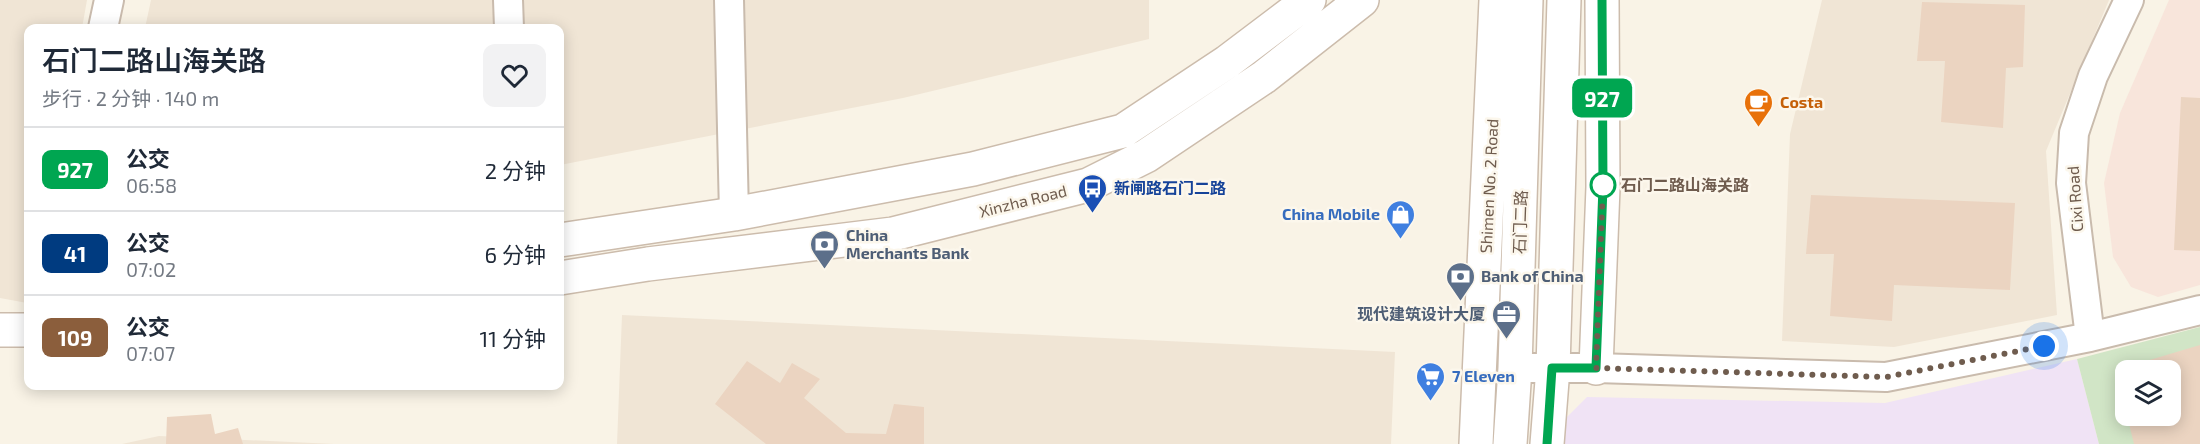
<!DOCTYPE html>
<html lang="zh">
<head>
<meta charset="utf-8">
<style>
  body { margin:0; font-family:"Exo 2","Noto Sans SC",sans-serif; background:#f2f2f3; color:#1f2937; height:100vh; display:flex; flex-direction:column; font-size:22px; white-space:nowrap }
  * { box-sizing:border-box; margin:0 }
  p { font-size:20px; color:#747a83 }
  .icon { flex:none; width:33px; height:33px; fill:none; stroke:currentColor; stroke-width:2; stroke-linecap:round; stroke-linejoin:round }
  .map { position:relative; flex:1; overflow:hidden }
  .details { position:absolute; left:24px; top:24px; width:540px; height:366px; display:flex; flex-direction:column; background:#fff; border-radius:12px; box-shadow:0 3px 15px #0003 }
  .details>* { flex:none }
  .badge { padding:0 12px; border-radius:9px; font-size:21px; line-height:39px }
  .fabs { position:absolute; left:2115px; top:360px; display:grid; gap:12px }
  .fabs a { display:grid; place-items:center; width:66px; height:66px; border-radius:12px; background:#fff; box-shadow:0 3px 15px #0003; font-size:30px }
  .you { position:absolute; width:30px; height:30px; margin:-15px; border:4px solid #fff; border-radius:50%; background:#1a73e8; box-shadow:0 0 0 9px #1a73e833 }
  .map>.badge { position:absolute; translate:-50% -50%; box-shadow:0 0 0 3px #fff }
  .round { display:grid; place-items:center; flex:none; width:63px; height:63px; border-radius:12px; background:#f2f2f3 }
  .headline { display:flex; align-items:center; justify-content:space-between; height:102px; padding:0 18px }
  h1 { font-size:28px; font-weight:600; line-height:45px }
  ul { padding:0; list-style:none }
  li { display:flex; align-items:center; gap:18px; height:84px; padding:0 18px; border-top:2px solid #e0e1e3 }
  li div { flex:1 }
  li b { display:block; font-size:22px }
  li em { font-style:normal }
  li .badge { min-width:66px; font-weight:700; text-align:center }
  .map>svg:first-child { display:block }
  .residential { fill:#f0e5d5 }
  .commercial { fill:#f8e5db }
  .education { fill:#f0e3f5 }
  .green { fill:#d1e5c6; fill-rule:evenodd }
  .building { fill:#ebd4c1 }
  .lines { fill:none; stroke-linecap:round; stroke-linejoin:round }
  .street-casing { stroke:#c9bbad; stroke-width:32 }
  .secondary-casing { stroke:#ccbcac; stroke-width:36 }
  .street { stroke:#fff; stroke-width:28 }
  .secondary { stroke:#fff; stroke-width:33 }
  .line-casing { stroke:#fff; stroke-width:14 }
  .line { stroke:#00a651; stroke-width:9 }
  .walk { stroke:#6f5c4e; stroke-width:6; stroke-dasharray:0 10.8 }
  .stop-dot { fill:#fff; stroke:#00a651; stroke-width:3 }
  .labels { text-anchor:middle; stroke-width:5; stroke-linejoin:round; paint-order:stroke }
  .food-label { font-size:16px; font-weight:bold; fill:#c56008; stroke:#fcf7ec; text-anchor:start }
  .stop-label { font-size:16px; font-weight:bold; fill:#6f5c4e; stroke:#fcf7ec; text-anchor:start }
  .street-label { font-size:16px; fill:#6f5c4e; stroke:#fcf7ec }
  .transit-label { font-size:16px; font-weight:bold; fill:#164399; stroke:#fcf7ec; text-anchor:start }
  .shop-label { font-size:16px; font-weight:bold; fill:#366cbe; stroke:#fcf7ec; text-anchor:end }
  .service-label { font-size:16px; font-weight:bold; fill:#4e5e75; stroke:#fcf7ec; text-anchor:start }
</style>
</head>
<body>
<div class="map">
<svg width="2200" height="444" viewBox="0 0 2200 444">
  <rect width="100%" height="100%" fill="#f9f3e6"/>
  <path class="residential" d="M 0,0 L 87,0 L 82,28 L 28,28 L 28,293 L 27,303 L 0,298 Z
    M 151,0 L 1149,0 L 1149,39 L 903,98 L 560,165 L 560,28 L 145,28 Z
    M 1822,0 L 2109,0 L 2046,151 L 2057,315 L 1894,347 L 1782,341 L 1790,134 Z
    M 622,315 L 1395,352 L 1391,444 L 122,444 L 159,436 L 334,444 L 617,444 Z"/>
  <path class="commercial" d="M 2169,0 L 2200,0 L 2200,285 L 2158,297 L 2131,287 L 2113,257 L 2104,183 L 2120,113 Z"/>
  <path class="education" d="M 2077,359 L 2099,444 L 1561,444 L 1562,422 L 1587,397 L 1885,403 Z"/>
  <path class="green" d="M 2200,327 L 2200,444 L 2099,444 L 2077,359 ZM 2126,370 L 2170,370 L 2170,416 L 2126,416 Z"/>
  <path class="building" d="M 1922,2 L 2025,5 L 2023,67 L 2006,68 L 2003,128 L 1941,122 L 1945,61 L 1917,61 Z
    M 2181,97 L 2200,98 L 2200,251 L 2174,250 Z
    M 1811,195 L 2015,203 L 2010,290 L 1894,285 L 1892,321 L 1830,316 L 1834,254 L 1806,254 Z
    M 2200,345 L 2200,444 L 2134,444 L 2127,416 L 2170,416 L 2170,370 L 2126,370 L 2125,405 L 2116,370 Z
    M 747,361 L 780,383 L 792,363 L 820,379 L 804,398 L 846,433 L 886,434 L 894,404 L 924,407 L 924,444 L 766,444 L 715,404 Z
    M 211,414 L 215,434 L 238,428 L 243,444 L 166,444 L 167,417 Z"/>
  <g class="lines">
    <defs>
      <path id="street" d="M 508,0 L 509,28
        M 729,0 L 734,214
        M 103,28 L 109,0
        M 2090,337 L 2071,183 L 2074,133 L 2093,76 L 2129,0
        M 1515,368 L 1596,368 L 1886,377 L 2090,337 L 2200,310"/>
      <path id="secondary" d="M 560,240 L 734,214 L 973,169 L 1123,131 L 1227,62 L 1309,0
        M 560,278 L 648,264 L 893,234 L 1088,185 L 1146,156 L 1264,77 L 1362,0
        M 0,330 L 28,330
        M 1596,368 L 1603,187 L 1602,0
        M 1476,444 L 1496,0
        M 1510,444 L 1515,368 L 1526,0
        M 1547,444 L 1553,368 L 1564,0"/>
    </defs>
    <use href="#street" class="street-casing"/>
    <use href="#secondary" class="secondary-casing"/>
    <use href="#street" class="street"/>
    <use href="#secondary" class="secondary"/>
  </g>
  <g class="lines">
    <defs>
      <path id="line" d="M 1547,444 L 1552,368 L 1596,368 L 1603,187 L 1602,0"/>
    </defs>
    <use href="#line" class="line-casing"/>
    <use href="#line" class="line"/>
    <path class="walk" d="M 1603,185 L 1596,368 L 1886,377 L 2044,346"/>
  </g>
  <defs>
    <symbol id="cafe-pin" viewBox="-11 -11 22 30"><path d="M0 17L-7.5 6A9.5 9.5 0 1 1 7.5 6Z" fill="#e8710a" stroke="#fcf7ec"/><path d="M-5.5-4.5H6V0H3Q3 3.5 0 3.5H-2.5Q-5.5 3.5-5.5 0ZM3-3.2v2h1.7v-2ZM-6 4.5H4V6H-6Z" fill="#fff"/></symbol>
    <symbol id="bus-pin" viewBox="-11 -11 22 30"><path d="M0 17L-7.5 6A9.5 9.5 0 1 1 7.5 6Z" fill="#1a4fb4" stroke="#fcf7ec"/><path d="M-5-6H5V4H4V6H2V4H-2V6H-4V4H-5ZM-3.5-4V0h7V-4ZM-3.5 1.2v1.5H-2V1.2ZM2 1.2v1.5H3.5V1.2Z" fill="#fff"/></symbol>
    <symbol id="shop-pin" viewBox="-11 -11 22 30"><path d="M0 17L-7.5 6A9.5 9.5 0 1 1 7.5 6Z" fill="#3f7fe0" stroke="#fcf7ec"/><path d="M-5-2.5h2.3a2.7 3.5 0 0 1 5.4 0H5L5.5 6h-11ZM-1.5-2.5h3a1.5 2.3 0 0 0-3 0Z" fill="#fff"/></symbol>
    <symbol id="bank-pin" viewBox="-11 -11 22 30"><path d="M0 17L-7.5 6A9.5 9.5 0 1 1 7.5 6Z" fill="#5c6f8a" stroke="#fcf7ec"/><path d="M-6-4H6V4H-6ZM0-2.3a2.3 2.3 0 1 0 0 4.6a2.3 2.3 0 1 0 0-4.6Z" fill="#fff"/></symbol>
    <symbol id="office-pin" viewBox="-11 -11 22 30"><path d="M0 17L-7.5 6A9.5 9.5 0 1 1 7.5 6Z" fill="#5c6f8a" stroke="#fcf7ec"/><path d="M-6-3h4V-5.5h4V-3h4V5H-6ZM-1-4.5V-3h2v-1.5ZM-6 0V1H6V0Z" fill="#fff"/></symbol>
    <symbol id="supermarket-pin" viewBox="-11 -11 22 30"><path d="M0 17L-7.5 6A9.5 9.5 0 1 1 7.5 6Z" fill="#3f7fe0" stroke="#fcf7ec"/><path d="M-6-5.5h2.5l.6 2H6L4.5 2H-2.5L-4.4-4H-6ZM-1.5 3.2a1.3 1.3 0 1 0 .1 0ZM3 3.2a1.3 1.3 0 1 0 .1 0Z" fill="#fff"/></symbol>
  </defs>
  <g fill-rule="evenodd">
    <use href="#cafe-pin" x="1742" y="86" width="33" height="45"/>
    <use href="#bus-pin" x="1076" y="172" width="33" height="45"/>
    <use href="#shop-pin" x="1384" y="198" width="33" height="45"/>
    <use href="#bank-pin" x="808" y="228" width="33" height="45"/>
    <use href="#bank-pin" x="1444" y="260" width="33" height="45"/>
    <use href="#office-pin" x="1490" y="298" width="33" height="45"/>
    <use href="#supermarket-pin" x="1414" y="360" width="33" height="45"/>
  </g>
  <circle class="stop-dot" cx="1603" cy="185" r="12"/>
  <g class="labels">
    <g class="food-label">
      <text x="1780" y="108">Costa</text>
    </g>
    <g class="stop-label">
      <text x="1621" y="191">石门二路山海关路</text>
    </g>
    <g class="street-label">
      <text transform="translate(1489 186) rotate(-87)" y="6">Shimen No. 2 Road</text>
      <text transform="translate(2075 199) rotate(-94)" y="6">Cixi Road</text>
      <text transform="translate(1023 201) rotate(-14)" y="6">Xinzha Road</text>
      <text transform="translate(1520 222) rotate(-88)" y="6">石门二路</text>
    </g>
    <g class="transit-label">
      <text x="1114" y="194">新闸路石门二路</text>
    </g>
    <g class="shop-label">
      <text x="1380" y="220">China Mobile</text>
      <text x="1452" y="382" text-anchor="start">7 Eleven</text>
    </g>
    <g class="service-label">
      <text x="846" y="241">China<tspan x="846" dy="18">Merchants Bank</tspan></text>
      <text x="1481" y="282">Bank of China</text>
      <text x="1485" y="320" text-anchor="end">现代建筑设计大厦</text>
    </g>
  </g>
</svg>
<div class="fabs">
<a><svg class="icon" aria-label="layers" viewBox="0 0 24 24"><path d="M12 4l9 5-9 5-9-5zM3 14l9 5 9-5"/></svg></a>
</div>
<div class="you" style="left:2044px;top:346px"></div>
<b class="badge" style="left:1602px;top:98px;background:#00a651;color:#fff">927</b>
<section class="details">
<div class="headline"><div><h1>石门二路山海关路</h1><p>步行 · 2 分钟 · 140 m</p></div><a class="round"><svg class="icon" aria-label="heart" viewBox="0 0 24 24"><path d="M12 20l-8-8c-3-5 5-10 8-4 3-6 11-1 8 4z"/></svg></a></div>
<ul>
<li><span class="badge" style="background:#00a651;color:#fff">927</span><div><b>公交</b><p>06:58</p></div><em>2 分钟</em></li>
<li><span class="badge" style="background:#003b80;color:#fff">41</span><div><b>公交</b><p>07:02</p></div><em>6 分钟</em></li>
<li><span class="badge" style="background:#8b5e3c;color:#fff">109</span><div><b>公交</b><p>07:07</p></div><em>11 分钟</em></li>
</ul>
</section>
</div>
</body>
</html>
